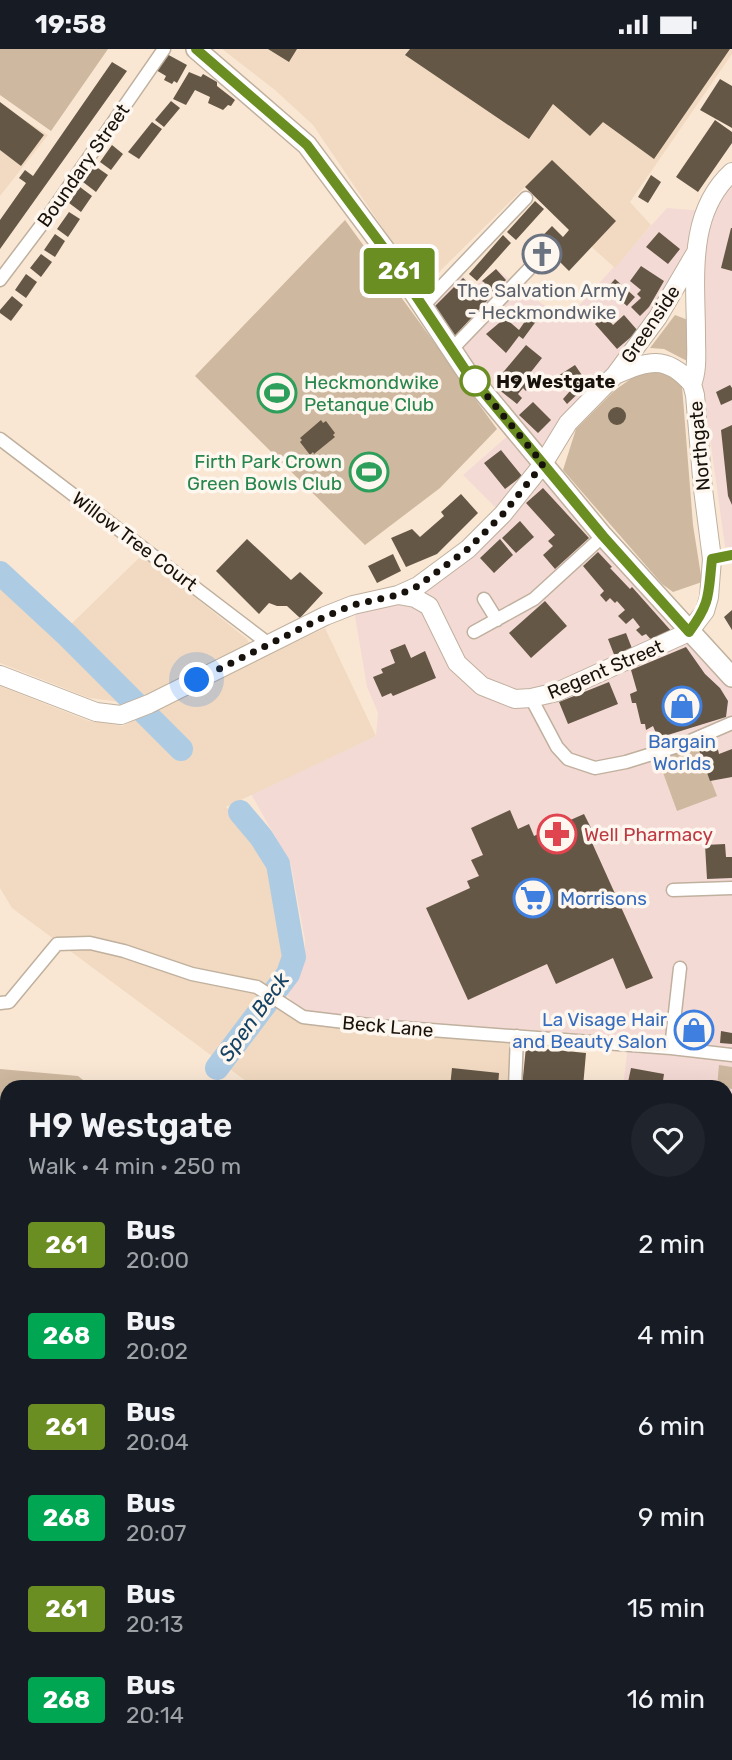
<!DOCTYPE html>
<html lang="en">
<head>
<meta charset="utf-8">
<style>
  body { margin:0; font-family:Rubik,sans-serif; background:#20242c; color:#f1f3f6; height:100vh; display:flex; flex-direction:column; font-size:26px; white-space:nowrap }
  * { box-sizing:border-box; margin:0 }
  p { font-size:23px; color:#9ea1a6 }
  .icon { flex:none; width:38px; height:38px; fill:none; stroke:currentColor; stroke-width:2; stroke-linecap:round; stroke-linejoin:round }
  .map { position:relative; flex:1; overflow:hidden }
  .drawer { position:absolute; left:0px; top:1031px; width:733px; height:681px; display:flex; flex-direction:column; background:#171b24; border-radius:21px 21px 0 0; box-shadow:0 7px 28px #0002 }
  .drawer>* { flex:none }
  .badge { padding:0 14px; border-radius:5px; font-size:24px; line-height:46px }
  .you { position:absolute; width:35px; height:35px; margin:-18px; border:5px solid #fff; border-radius:50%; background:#1a73e8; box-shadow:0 0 0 10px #1a73e833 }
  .map>.badge { position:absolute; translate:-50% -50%; box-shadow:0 0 0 4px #fff }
  .round { display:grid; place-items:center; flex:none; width:74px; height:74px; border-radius:37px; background:#20242c }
  .headline { display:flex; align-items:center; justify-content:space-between; height:119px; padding:0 28px }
  h1 { font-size:33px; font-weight:600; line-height:52px }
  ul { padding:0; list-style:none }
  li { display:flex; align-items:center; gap:21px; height:91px; padding:0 28px }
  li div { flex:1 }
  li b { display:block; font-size:26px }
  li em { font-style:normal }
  li .badge { min-width:77px; font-weight:700; text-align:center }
  .status { display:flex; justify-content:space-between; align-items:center; height:49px; padding:0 35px; background:#171b24; direction:ltr }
  .status svg { height:19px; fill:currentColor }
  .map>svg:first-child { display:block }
  .commercial { fill:#f4dad5 }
  .built { fill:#f1dac1 }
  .green { fill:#ceb89f }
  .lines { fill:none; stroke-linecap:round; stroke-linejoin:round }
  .river { stroke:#aecbe4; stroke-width:24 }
  .building { fill:#655746 }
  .street-casing { stroke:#c0b09e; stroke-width:15 }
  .secondary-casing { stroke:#c0b09e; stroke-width:20 }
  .primary-casing { stroke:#c0b09e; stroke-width:22 }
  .street { stroke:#fff; stroke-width:12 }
  .secondary { stroke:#fff; stroke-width:18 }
  .primary { stroke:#fff; stroke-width:19 }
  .line-casing { stroke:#fff; stroke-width:16 }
  .line { stroke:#6b8e23; stroke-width:10 }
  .walk { stroke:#18120c; stroke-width:7; stroke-dasharray:0 12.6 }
  .stop-dot { fill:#fff; stroke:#6b8e23; stroke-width:3.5 }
  .labels { text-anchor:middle; stroke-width:7; stroke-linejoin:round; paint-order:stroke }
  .street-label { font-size:19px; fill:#18120c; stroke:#fef7ef }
  .worship-label { font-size:19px; fill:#5b616d; stroke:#fef7ef }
  .stop-label { font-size:19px; font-weight:bold; fill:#18120c; stroke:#fef7ef; text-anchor:start }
  .leisure-label { font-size:19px; fill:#27864d; stroke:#fef7ef; text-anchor:start }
  .shop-label { font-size:19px; fill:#366cbe; stroke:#fef7ef }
  .health-label { font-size:19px; fill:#be3a42; stroke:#fef7ef; text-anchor:start }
  .water-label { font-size:21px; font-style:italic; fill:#144264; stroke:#fef7ef }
</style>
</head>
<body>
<div class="status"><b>19:58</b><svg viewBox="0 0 49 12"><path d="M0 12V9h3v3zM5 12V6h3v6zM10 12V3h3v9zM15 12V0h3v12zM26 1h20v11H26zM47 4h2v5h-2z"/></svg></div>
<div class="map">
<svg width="732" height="1711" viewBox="0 0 732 1711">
  <rect width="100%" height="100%" fill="#f9e7d4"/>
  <path class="commercial" d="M 732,123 L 732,498 L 725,498 L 688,230 L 541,411 L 732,616 L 732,1190 L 726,1191 L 726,1038 L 623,1038 L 628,996 L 303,968 L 286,944 L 305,910 L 305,891 L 291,816 L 251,745 L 376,687 L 378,664 L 367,638 L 353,556 L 398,546 L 502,465 L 463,426 L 521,375 L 452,300 L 429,256 L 461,226 L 475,237 L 496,220 L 565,272 L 667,159 L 704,162 Z"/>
  <path class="built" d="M 222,0 L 732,0 L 732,5 L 630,153 L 651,176 L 615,219 L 525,138 L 426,236 L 401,206 L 313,76 L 275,41 Z
    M 0,55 L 48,86 L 0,147 Z
    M 142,506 L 247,590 L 260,610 L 325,579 L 376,687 L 226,758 L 265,799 L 289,904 L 262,941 L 303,968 L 378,977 L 411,988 L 517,987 L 517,1038 L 254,1038 L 12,859 L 0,839 L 0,637 L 89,672 L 123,677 L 130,673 L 120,653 L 89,649 L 0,614 L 0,531 L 29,563 L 65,597 L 58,588 Z
    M 656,1704 L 661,1711 L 157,1711 L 154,1705 Z
    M 37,1705 L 144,1705 L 147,1711 L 40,1711 Z"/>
  <path class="green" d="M 0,0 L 108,0 L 51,82 L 0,46 Z
    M 345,171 L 497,380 L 440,439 L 365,496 L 195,327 Z
    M 675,266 L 688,271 L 687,312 L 664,300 L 650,299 Z
    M 655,319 L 668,323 L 682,337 L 693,476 L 702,533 L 673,543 L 662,535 L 563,421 L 576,380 L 615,341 L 639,324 Z
    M 698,698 L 717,747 L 677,762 L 658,710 Z
    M 719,1016 L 732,1018 L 732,1040 L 717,1038 Z
    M 0,1020 L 78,1027 L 92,1038 L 7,1038 L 7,1576 L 0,1577 Z"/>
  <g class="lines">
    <path class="river" d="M 0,524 L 67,586 L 181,700
      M 217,1019 L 288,925 L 294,908 L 278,815 L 261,788 L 240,763
      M 154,1704 L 157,1711"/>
  </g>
  <path class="building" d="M 268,0 L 297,0 L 289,13 Z
    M 410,0 L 730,0 L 654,110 L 603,73 L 590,87 L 553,55 L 529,90 L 405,6 Z
    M 165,4 L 187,16 L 177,34 L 174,32 L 172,35 L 164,31 L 166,27 L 156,21 Z
    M 112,13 L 127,22 L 0,200 L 0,171 L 26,134 L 19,129 L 25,121 L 33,127 Z
    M 189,23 L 201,28 L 203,25 L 217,33 L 217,37 L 235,51 L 231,57 L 228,56 L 223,61 L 208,54 L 210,48 L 195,41 L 186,56 L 173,50 Z
    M 720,30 L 732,37 L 732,79 L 700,61 Z
    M 171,52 L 180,59 L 164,78 L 155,71 Z
    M 0,53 L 44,86 L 21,117 L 0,101 Z
    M 715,71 L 732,83 L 732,94 L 698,143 L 676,128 Z
    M 152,73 L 162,80 L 139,110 L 128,103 Z
    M 112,96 L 123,105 L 111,121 L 100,113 Z
    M 552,111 L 616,172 L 569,222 L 554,207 L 544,218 L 528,202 L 552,177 L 563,188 L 569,181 L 525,138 Z
    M 95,117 L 108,126 L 96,143 L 83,133 Z
    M 651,126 L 661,133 L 648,154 L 638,148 Z
    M 80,138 L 92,147 L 81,163 L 69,154 Z
    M 535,152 L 544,160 L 516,191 L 507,183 Z
    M 69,163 L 80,170 L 68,188 L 57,180 Z
    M 731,179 L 732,179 L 732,222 L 721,219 Z
    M 659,183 L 680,200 L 668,215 L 646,198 Z
    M 55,185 L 65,192 L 55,208 L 44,201 Z
    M 503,186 L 511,194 L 477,232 L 469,225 Z
    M 41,205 L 52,213 L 41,228 L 30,219 Z
    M 641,217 L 664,232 L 649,258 L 640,267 L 631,258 L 641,249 L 637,245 L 641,241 L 630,232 Z
    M 496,220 L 506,231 L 453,289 L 434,258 L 463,229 L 473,238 L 471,240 L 475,245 L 485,234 L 482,232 Z
    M 26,225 L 37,233 L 26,249 L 15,241 Z
    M 615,230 L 635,248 L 627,257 L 607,239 Z
    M 12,247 L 23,256 L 11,272 L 0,264 L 0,261 Z
    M 530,265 L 537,271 L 523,290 L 519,287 L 506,304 L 486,285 L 505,269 L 519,281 Z
    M 624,266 L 638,282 L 617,300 L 595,275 L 605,267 L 613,276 Z
    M 526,296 L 542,309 L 527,328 L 533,333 L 526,342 L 523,339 L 518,345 L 522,349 L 517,355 L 497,339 L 504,330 L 500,327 Z
    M 575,316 L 588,335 L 567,355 L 563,350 L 570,342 L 565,338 L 557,341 L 550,332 Z
    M 730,336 L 732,339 L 732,351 L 721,356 L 716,343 Z
    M 533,353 L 551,371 L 538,384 L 519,366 Z
    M608 367a9 9 0 1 1 18 0a9 9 0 1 1-18 0Z
    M 321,371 L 323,374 L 326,372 L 335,384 L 333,386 L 335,388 L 314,405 L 313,403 L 310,406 L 300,393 L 302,391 L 300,389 Z
    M 732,376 L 732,456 L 728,447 L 721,381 Z
    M 501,401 L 522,427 L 505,440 L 484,414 Z
    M 543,439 L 589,489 L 555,520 L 543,506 L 553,497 L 548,492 L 555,486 L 526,454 Z
    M 461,445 L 478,464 L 437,505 L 406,518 L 391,489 L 412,480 L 420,488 L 444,467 L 441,463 Z
    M 520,472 L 534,488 L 516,504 L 502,489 Z
    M 247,490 L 291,531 L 300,523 L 323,544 L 300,569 L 287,557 L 277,557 L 269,554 L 259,565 L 216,522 Z
    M 500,490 L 513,506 L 494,524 L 480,509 Z
    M 598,503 L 612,518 L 610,519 L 630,540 L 632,538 L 673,584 L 654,594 L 646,585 L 642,587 L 636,581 L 640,578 L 633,569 L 626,575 L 618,567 L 625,561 L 617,552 L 615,554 L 610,549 L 606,553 L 600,546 L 604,542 L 583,517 Z
    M 393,505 L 401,522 L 377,534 L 368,517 Z
    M 545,552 L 567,577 L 531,609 L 509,584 Z
    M 732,561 L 732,581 L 724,568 Z
    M 626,584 L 633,602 L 615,608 L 608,590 Z
    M 405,595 L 411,609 L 425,602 L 436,629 L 393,647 L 391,644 L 382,648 L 373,628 L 383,624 L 381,620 L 395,614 L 390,601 Z
    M 686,598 L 705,625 L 720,639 L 728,652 L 726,668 L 658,689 L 653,677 L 646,681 L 645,675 L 641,675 L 636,654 L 632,654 L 630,645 L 637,642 L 631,621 Z
    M 609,633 L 618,655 L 568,675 L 559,653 Z
    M 716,692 L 719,705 L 732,700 L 732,728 L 710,732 L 698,698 Z
    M 510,761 L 518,780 L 529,775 L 534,787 L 584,765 L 594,785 L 589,787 L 653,929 L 626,940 L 613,909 L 556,935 L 547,915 L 468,951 L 426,859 L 470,839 L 467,832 L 479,827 L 471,811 L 483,806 L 471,779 Z
    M 725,795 L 726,808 L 732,808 L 732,829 L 707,830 L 705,796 Z
    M 688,971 L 702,972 L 701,992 L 686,990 Z
    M 721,982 L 732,984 L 732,995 L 720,994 Z
    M 526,998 L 586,1004 L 583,1038 L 522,1038 Z
    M 452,1019 L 499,1024 L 498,1038 L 450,1038 Z
    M 631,1019 L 664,1025 L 662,1038 L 627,1038 Z
    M 731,1234 L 732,1313 L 726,1315 L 726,1235 Z
    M 732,1320 L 732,1400 L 726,1401 L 726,1321 Z"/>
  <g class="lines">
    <defs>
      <path id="street" d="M 0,231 L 49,166 L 164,0
        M 423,257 L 526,149
        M 452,300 L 532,217
        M 0,390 L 269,595
        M 712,510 L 732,506
        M 484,550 L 497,571
        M 474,583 L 534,550 L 603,487
        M 531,649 L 557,698 L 568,710 L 595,719 L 626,713 L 681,696 L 732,674
        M 673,841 L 732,839
        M 0,954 L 9,953 L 57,895 L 90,894 L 124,902 L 192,925 L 257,938 L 303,968 L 378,977 L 671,999 L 732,1006
        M 671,999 L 680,919
        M 515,1038 L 517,987
        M 128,1704 L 131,1711
        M 532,1704 L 537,1711
        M 0,1707 L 2,1711"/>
      <path id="secondary" d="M 615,326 C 648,312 666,305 692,335
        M 398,546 L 415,549 L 429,557 L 457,614 L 482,637 L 515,650 L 531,649 L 557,643 L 689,583 L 705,562 L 709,548 L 712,510 L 703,440 L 695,346 L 692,335 C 698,321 696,302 696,287 C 696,231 686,165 732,123
        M 0,626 L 96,663 L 121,666 L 149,655 L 325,567 L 353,556 L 398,546 L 418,537 L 468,500 L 503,465 L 543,415 L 568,374 L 615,326 L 658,268 L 695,205
        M 726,1191 L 732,1190
        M 0,1629 L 7,1627"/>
      <path id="primary" d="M 196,0 L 307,96 L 386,202 L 466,322 L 603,487 L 732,628"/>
    </defs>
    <use href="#street" class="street-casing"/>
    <use href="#secondary" class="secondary-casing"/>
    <use href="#primary" class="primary-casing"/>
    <use href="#street" class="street"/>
    <use href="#secondary" class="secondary"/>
    <use href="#primary" class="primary"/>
  </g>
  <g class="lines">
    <defs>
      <path id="line" d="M 196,0 L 307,96 L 386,202 L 466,322 L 603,487 L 689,583 C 711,553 708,546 712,510 L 732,506"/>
    </defs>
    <use href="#line" class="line-casing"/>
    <use href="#line" class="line"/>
    <path class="walk" d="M 197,631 L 324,568 L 353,556 L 398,546 L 418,537 L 468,500 L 503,465 L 543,415 L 475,332"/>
  </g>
  <defs>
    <symbol id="church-ring" viewBox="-11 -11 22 22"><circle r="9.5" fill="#fef7ef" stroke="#6b7280" stroke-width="1.5"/><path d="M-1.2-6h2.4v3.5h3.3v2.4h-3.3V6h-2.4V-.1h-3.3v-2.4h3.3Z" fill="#6b7280"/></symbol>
    <symbol id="stadium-ring" viewBox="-11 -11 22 22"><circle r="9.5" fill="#fef7ef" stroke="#2e9e5b" stroke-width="1.5"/><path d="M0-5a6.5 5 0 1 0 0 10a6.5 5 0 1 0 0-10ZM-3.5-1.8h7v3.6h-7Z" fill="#2e9e5b"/></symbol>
    <symbol id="shop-ring" viewBox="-11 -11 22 22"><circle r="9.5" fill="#fef7ef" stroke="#3f7fe0" stroke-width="1.5"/><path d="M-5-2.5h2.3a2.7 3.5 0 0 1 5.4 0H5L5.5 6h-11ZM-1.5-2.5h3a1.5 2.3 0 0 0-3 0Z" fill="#3f7fe0"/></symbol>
    <symbol id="pharmacy-ring" viewBox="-11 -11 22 22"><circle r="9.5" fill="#fef7ef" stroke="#e0444e" stroke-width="1.5"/><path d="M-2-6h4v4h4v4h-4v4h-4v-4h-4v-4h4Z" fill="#e0444e"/></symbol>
    <symbol id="supermarket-ring" viewBox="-11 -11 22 22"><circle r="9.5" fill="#fef7ef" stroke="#3f7fe0" stroke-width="1.5"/><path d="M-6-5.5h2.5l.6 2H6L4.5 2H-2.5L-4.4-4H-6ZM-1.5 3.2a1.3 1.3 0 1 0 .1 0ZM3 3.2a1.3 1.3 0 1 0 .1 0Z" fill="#3f7fe0"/></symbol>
  </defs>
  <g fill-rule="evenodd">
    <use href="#church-ring" x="520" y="183" width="44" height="44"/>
    <use href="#stadium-ring" x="255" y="322" width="44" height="44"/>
    <use href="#stadium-ring" x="347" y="401" width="44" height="44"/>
    <use href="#shop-ring" x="660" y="635" width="44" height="44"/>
    <use href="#pharmacy-ring" x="535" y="763" width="44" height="44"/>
    <use href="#supermarket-ring" x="511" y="827" width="44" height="44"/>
    <use href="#shop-ring" x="672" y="959" width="44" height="44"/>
  </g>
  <circle class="stop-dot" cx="475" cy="332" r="14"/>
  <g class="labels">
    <g class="street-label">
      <text transform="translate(83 116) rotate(-55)" y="7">Boundary Street</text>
      <text transform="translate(650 275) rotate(-56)" y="7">Greenside</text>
      <text transform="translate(699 397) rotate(-95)" y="7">Northgate</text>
      <text transform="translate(135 492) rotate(37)" y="7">Willow Tree Court</text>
      <text transform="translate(605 620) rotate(-23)" y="7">Regent Street</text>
      <text transform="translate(388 977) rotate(5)" y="7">Beck Lane</text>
    </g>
    <g class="worship-label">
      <text x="542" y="248">The Salvation Army<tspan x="542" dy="22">- Heckmondwike</tspan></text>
    </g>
    <g class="stop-label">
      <text x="496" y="339">H9 Westgate</text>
    </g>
    <g class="leisure-label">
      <text x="304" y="340">Heckmondwike<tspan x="304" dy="22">Petanque Club</tspan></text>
      <text x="342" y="419" text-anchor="end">Firth Park Crown<tspan x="342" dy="22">Green Bowls Club</tspan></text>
    </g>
    <g class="shop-label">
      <text x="682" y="699">Bargain<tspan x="682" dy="22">Worlds</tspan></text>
      <text x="560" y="856" text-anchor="start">Morrisons</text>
      <text x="667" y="977" text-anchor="end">La Visage Hair<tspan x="667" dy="22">and Beauty Salon</tspan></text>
    </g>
    <g class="health-label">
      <text x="584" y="792">Well Pharmacy</text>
    </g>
    <g class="water-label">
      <text transform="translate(254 968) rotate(-54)" y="7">Spen Beck</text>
    </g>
  </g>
</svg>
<div class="you" style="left:197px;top:631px"></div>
<b class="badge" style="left:399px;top:222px;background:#6b8e23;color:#fff">261</b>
<section class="drawer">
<div class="headline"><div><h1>H9 Westgate</h1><p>Walk · 4 min · 250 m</p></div><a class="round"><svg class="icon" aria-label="heart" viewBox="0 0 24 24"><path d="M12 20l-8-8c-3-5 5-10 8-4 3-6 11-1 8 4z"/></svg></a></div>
<ul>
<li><span class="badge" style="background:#6b8e23;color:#fff">261</span><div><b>Bus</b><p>20:00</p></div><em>2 min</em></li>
<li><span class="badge" style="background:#00a651;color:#fff">268</span><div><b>Bus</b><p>20:02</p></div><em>4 min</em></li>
<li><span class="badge" style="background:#6b8e23;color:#fff">261</span><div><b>Bus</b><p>20:04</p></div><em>6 min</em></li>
<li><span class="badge" style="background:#00a651;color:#fff">268</span><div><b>Bus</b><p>20:07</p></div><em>9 min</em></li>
<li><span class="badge" style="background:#6b8e23;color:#fff">261</span><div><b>Bus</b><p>20:13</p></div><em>15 min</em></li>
<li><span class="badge" style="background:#00a651;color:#fff">268</span><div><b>Bus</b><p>20:14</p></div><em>16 min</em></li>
</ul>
</section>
</div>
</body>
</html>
